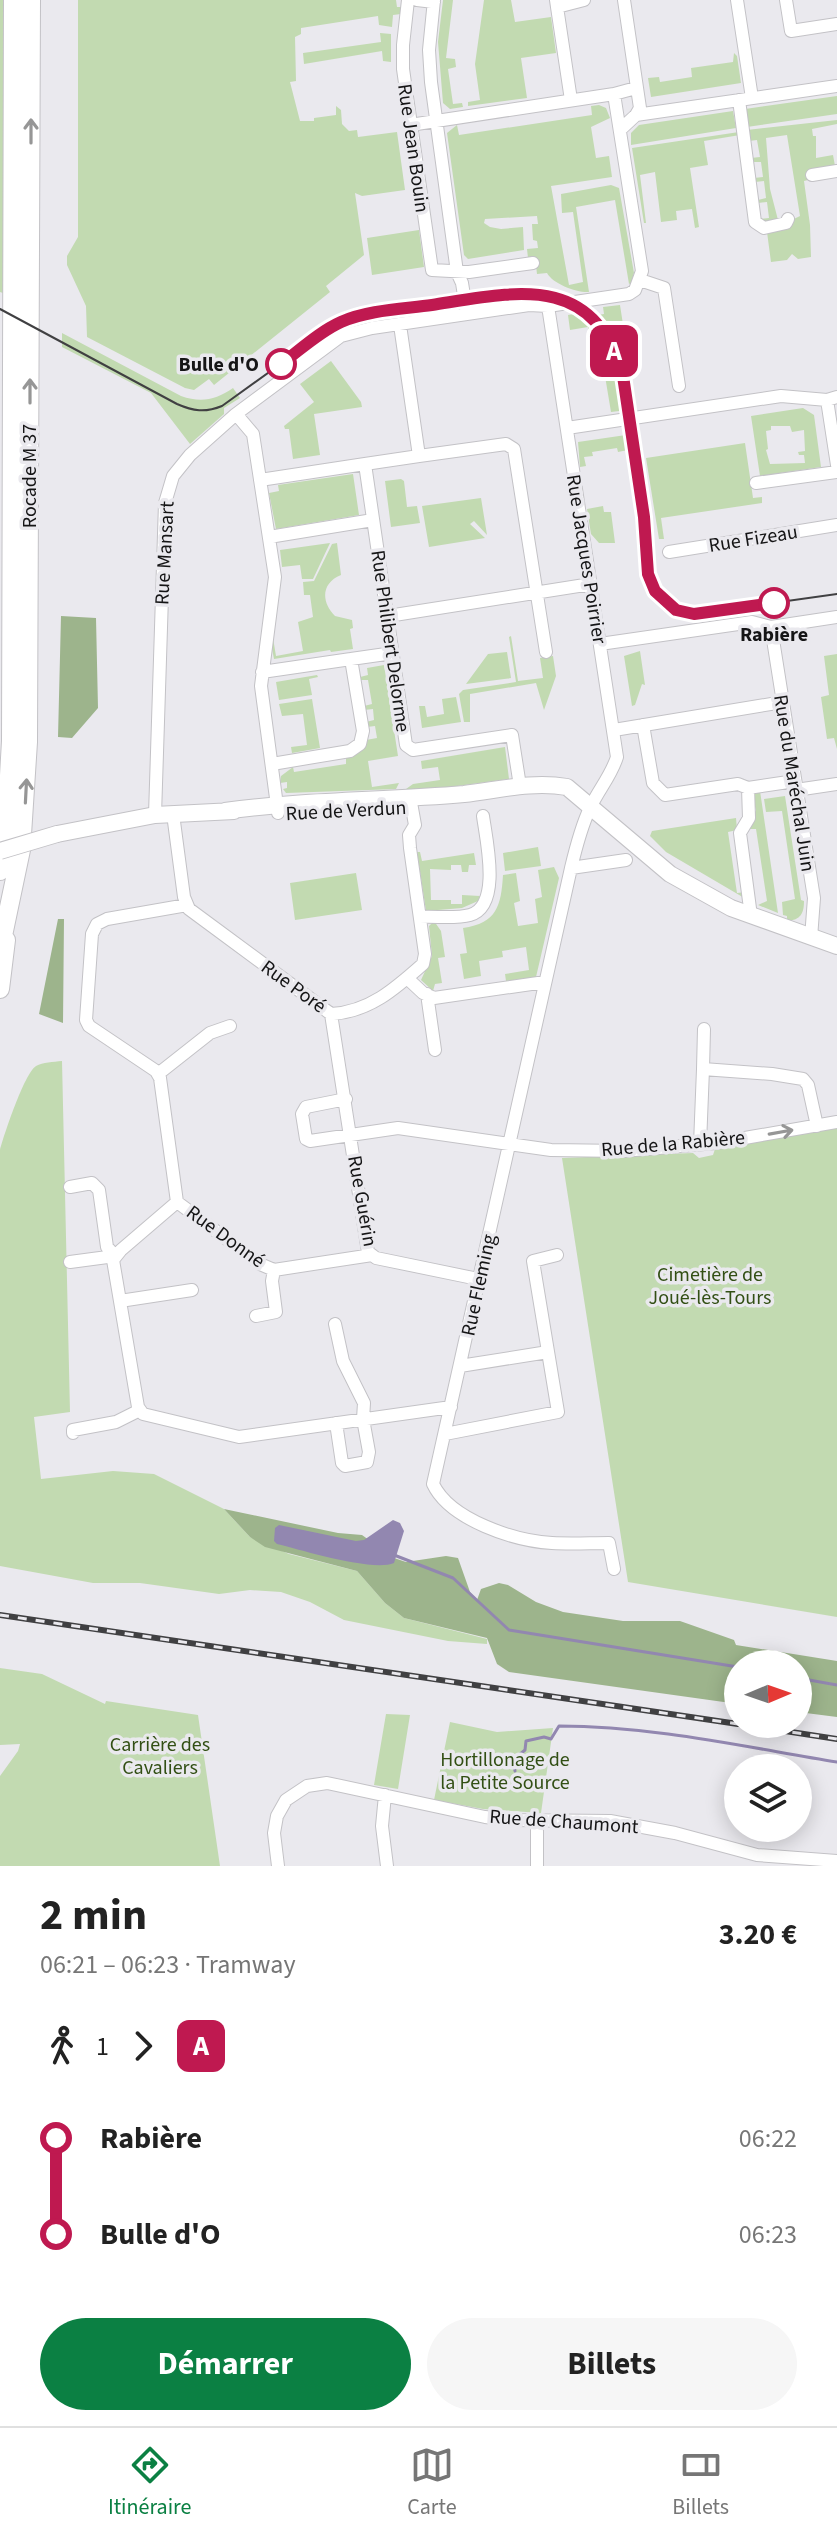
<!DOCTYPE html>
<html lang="fr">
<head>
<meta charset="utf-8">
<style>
  body { margin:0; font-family:"Source Sans 3",sans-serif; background:#f6f6f6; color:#222; height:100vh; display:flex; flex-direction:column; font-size:30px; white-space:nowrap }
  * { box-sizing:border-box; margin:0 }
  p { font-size:26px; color:#767676 }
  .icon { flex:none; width:44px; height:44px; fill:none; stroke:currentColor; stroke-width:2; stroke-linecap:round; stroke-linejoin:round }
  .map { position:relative; height:1866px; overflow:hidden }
  .side { display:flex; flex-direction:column; background:#fff; flex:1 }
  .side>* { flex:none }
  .badge { padding:0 16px; border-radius:12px; font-size:28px; line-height:52px }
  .needle { width:52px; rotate:88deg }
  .fabs { position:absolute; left:724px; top:1650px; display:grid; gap:16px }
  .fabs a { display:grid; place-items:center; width:88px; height:88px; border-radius:50%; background:#fff; box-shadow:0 4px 20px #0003; font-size:40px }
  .map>.badge { position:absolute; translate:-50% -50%; box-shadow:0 0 0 4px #fff }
  .legs { display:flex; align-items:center; gap:12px; height:88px; padding:0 40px; font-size:26px }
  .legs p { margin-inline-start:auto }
  .head { display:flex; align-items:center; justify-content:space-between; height:136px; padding:0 40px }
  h1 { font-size:44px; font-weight:700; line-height:60px }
  .button { display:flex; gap:16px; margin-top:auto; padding:16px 40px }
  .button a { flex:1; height:92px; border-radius:48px; background:#0b8043; color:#fff; font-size:32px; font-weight:700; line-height:92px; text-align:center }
  .button a+a { background:#f6f6f6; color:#222 }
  ul { padding:0 40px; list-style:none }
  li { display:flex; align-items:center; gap:28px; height:96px; font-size:30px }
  li i { display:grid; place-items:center; width:12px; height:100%; margin:0 10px; background:currentColor }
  li i::after { content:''; width:20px; height:20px; margin:-10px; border:6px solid; border-radius:50%; background:#fff }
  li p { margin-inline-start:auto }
  li:first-child i { background:linear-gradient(#0000 50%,currentColor 0) }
  li:last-child i { background:linear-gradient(currentColor 50%,#0000 0) }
  .tabs { display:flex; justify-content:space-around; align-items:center; height:112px; border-top:2px solid #e0e0e0; background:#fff; font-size:22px; color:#767676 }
  .tabs a { display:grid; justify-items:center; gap:4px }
  .tabs .current { color:#0b8043 }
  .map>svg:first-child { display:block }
  .green { fill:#c2dab1; fill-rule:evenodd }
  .forest { fill:#9db48c }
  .water { fill:#9287b0 }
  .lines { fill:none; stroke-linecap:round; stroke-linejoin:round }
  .stream { stroke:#9287b0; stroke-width:3 }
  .minor-casing { stroke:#c3c2c6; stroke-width:14 }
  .major-casing { stroke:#c3c2c6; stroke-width:18 }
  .highway-casing { stroke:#c3c2c6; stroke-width:20 }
  .minor { stroke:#fff; stroke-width:12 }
  .major { stroke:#fff; stroke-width:16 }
  .highway { stroke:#fff; stroke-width:18 }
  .tram { stroke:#404042; stroke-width:2 }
  .rail-casing { stroke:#404042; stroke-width:6 }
  .rail { stroke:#eae9ee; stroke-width:3; stroke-dasharray:9; stroke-linecap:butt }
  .major-bridge-casing { stroke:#c3c2c6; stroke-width:18; stroke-linecap:butt }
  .major-bridge { stroke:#fff; stroke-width:16 }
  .oneway { stroke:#969696 }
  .line-1-casing { stroke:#fff; stroke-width:18 }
  .line-1 { stroke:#bf1950; stroke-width:12 }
  .stop-1-dot { fill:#fff; stroke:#bf1950; stroke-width:4 }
  .labels { text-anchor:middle; stroke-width:7; stroke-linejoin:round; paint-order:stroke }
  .street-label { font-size:20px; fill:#151516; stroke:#eae9ee }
  .stop-label { font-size:20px; font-weight:bold; fill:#151516; stroke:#eae9ee; text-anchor:end }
  .park-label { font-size:20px; fill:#324f14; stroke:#eae9ee }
</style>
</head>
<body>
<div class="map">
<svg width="837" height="1866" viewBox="0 0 837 1866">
  <rect width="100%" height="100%" fill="#eae9ee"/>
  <path class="green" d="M 0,0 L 3,0 L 3,293 L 0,292 Z
    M 78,0 L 396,0 L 397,7 L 404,7 L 401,14 L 393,15 L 392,27 L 379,25 L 378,16 L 301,28 L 301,34 L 295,37 L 296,81 L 290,82 L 300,121 L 314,121 L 314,118 L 336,115 L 336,106 L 341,110 L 342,124 L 349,131 L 357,130 L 358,137 L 397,132 L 405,190 L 362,196 L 355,193 L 364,255 L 326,286 L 330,292 L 214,385 L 209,379 L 194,390 L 185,388 L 87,337 L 86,306 L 67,265 L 67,256 L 78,237 Z
    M 443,0 L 453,0 L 446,58 L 455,59 L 456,67 L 448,69 L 453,104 L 462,103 L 463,107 L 450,109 L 443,103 L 438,42 Z
    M 484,0 L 511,0 L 515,22 L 551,17 L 556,53 L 521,58 L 527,98 L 468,106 L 468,102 L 480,100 L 475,64 Z
    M 380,33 L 391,34 L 391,62 L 383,61 L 382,51 L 304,64 L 303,53 L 381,42 Z
    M 734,53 L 737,56 L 741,83 L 651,97 L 648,78 L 659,77 L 660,82 L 692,77 L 691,68 L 733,62 Z
    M 837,96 L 837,114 L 747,127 L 745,109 Z
    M 599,105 L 606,108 L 610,118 L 591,127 L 596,158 L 609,156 L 612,177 L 551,186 L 569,285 L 583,282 L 573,212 L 562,213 L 561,194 L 611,185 L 619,188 L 634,273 L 631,283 L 629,284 L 615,200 L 576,207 L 589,292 C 577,293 553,284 547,273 L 537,274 L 535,257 L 528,258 L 527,249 L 538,248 L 537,241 L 533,240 L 532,224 L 538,224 L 537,216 L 485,219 L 484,223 L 490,227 L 501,229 L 523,227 L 524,250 L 468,259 L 464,255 L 447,133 L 457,125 L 459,135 L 592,115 L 591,106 Z
    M 733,111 L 736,128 L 631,145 L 631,133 L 639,125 Z
    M 837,120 L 837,124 L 812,129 L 813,136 L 816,136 L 816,158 L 833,155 L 835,166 L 807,171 L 808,180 L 804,181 L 810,225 L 811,257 L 798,259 L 792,254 L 787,260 L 771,262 L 767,232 L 800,216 L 787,135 L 766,138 L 770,189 L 778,220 L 763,223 L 760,219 L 769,218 L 767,202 L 758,203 L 758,200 L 766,198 L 764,181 L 755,182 L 754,178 L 763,177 L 761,162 L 752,162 L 751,158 L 760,157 L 757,140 L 749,141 L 747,130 Z
    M 739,132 L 740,135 L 704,141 L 708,165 L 690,168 L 699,227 L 695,228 L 692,209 L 676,211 L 677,220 L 661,222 L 655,172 L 640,175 L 646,223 L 644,223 L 632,148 Z
    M 419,230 L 424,267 L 372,275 L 367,238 Z
    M 446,294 L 448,305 L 390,315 L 388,304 Z
    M 382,304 L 384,316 L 340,326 L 321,338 L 314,328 L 345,311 Z
    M 620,305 L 636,409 L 611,412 L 598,334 L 589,335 L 588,327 L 570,330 L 568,315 L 580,313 L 584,317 L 604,314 L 603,307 Z
    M 62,333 L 181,396 C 201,403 216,400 233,388 L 240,398 L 224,408 L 224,414 L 190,444 L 151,393 L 62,347 Z
    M 331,361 L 361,402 L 362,407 L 314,414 L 320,455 L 293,459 L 289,429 L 285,429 L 284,426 L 314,402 L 300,384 Z
    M 803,408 L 814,415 L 821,467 L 760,476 L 751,416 ZM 771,426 L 790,426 L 792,432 L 804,430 L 805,451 L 798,452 L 799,455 L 804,455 L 805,463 L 770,464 L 766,450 L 768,449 L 766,431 L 771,430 Z
    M 639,427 L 654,538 L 643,540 L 628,429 Z
    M 626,435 L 628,450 L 618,452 L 617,448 L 592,452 L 593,456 L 584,457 L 586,466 L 580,467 L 578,442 Z
    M 745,443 L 753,498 L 762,497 L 762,503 L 661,518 L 664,539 L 659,539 L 646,458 Z
    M 353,474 L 359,515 L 276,529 L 269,493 L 279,491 L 278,485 Z
    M 401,479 L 404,481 L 407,507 L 417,506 L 420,523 L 391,527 L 385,481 Z
    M 481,498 L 487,535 L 474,521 L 470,524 L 485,538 L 429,547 L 422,506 Z
    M 603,506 L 604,512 L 611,512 L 615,543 L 599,543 L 591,534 L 587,509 Z
    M 330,543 L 313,579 L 302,579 L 300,565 L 282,567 L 280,550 Z
    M 337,543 L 341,575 C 321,583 321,602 335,616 L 352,620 L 353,628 L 350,629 L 353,649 L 331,652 L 330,650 L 274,659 L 270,638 L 273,638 L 276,656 L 303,651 L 298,622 L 313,617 L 310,595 L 304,595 L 303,582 L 314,581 L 332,544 Z
    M 511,636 L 518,681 L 543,678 L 540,658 L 553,656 L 556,676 L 544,710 L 536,683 L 470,694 L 470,722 L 464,722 L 459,694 L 463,690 L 516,682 L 509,637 Z
    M 640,651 L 645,685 L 642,684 L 635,705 L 632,706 L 624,656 Z
    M 507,652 L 511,678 L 466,684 L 488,654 Z
    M 837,654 L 837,749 L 834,738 L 827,739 L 821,697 L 829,695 L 824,656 Z
    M 384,665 L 398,756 L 368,761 L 372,787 L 399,783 L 396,789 L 286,793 L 283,789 L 287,788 L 287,782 L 280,783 L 281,776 L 293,767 L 294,772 L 346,764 L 346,756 L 366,740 L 377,738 L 375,726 L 367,727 L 366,722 L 374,720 L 373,709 L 364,710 L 364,706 L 372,704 L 368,680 L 360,680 L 360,677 L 368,675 L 367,668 Z
    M 317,675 L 318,677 L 309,679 L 312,695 L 279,700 L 276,682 Z
    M 456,697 L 461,722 L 422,728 L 419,706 L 425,706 L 427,717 L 444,714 L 442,699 Z
    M 312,699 L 320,748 L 292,753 L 291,747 L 307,745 L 303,714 L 282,716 L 279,704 Z
    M 505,747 L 509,779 L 399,794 L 413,784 L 440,780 L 438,767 L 422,769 L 421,761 Z
    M 760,791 L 778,913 L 758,905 L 767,901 L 756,829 L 747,829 L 756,810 L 751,793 Z
    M 785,796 L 801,900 L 804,901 C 804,913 801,920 787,921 L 787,916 L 783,915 L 782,902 L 795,899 L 782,811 L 766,812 L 764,799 Z
    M 736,818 L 737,830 L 728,832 L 737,893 L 745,892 L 746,899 L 666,852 L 650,836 L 652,831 Z
    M 538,847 L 541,866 L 505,871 L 503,853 Z
    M 417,852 L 420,852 L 422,861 L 474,853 L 476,865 L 469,865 L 468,872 L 462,872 L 461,865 L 451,865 L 451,870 L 430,869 L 431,900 L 451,900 L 451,904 L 462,904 L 462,895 L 480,896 L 478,901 L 462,908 L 426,911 Z
    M 554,867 L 559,878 L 536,977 L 506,981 L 505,974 L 529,970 L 526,947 L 502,951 L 503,957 L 479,961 L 481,976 L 464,979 L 460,954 L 467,953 L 463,928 C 497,923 501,906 503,875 L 516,873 L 520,901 L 514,903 L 518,926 L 538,923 L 535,899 L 542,897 L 538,870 Z
    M 356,873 L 362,910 L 295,920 L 290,883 Z
    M 434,921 L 441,931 L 445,957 L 438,958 L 442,983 L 435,984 L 433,991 L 421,980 L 432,956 L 429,926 Z
    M 62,1061 L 70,1412 L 34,1417 L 41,1479 L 113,1471 L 154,1474 L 224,1509 L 250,1537 L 289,1554 L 357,1571 L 385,1603 L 404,1618 L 487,1639 L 487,1644 L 448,1641 L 344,1620 L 310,1602 L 281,1592 L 250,1590 L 219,1594 L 140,1583 L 93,1583 L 0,1566 L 0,1150 C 4,1135 24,1074 36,1066 C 43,1062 53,1062 62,1061 Z
    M 837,1128 L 837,1617 L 628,1582 L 562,1158 L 693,1153 L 699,1158 L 713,1155 L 715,1149 Z
    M 0,1668 L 42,1674 L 105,1704 L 106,1701 L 198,1715 L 220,1866 L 0,1866 L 0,1776 L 18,1751 L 20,1744 L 0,1745 Z
    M 386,1714 L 410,1715 L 398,1789 L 374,1785 Z
    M 450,1722 L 497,1732 L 553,1728 L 541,1813 L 483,1809 L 434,1800 Z"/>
  <path class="forest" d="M 61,616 L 96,618 L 98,708 L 72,738 L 58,737 Z
    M 58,919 L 64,919 L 63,1023 L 39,1014 Z
    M 224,1509 L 338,1533 L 362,1535 L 394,1558 L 406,1562 L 446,1556 L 458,1558 L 470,1592 L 477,1600 L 481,1589 L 499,1583 L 508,1585 L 536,1602 L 563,1612 L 623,1621 L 680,1621 L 734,1640 L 736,1645 L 837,1661 L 837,1717 L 798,1712 L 798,1664 L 738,1664 L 738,1704 L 509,1672 L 497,1664 L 487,1638 L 404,1618 L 385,1603 L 357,1571 L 265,1547 L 250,1537 Z"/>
  <path class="water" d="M 393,1520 L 400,1523 L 404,1531 L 394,1563 C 372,1572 302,1550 277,1544 L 274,1541 L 275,1528 L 279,1525 L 356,1541 L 364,1540 Z"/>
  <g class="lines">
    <path class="stream" d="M 394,1555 L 453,1578 L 509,1630 L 738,1667
      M 798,1678 L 837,1685
      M 515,1771 L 513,1760 L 525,1750 L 526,1741 L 544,1737 L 551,1739 L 559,1726 C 652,1726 745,1747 837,1762"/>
    <defs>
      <path id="minor" d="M 408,0 L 403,45 L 403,69 L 432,270 L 469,272 L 533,263
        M 417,0 L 434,2
        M 434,0 L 429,50 L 431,82 L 457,272 L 462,283 L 467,314
        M 556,0 L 557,7 L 584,0
        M 624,0 L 640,108 L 636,115
        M 737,0 L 752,98
        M 786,0 L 791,31 L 837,24
        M 557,7 L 571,100
        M 739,100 L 755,222 L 764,228 L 786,223 L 788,219
        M 410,125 L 614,94 L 636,88
        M 621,129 L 636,115 L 837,86
        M 812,175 L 837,171
        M 640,280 L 664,288 L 679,386
        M 548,306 L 617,757 C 611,776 599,789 590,808 C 581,827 576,847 571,868 L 626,860
        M 400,325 L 419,456 L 506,444 L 514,449 L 546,652
        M 827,400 L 837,465
        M 236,414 L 253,434 L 275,577 L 261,686 L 278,813
        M 567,428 L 781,396 L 827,400 L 837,397
        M 365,464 L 419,456
        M 260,480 L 365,464 L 406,745 L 413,750 L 512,735 L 520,786
        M 756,483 L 837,472
        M 269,537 L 373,520
        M 669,552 L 837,525
        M 388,616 L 591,584
        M 771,627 L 814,898 L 811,938
        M 600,644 L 752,622 L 771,627 L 837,617
        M 262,672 L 351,659
        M 643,725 L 653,783 L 665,795 L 738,784 L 748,788 L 795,781
        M 614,730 L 783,702
        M 272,764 L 350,751 L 360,744 L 363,731 L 351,659 L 393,653
        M 748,788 L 749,818 L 740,833 L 751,916
        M 796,790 L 837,784
        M 173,814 L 184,897 L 189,909 L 331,1014 C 369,1012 395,989 423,964 L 425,954 L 410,848 L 409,835 L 415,825 L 410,797
        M 155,815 L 165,503 L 173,476 L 190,455 L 236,414 L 341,336 L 372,328 L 529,305 L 548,306 L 629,294 L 635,290 L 642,271 L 614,94
        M 571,868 L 433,1484 C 450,1520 515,1541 552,1543 C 571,1544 590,1543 609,1543 L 614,1569
        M 187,905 L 107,919 L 97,924 L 92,934 L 86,1020 L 89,1026 L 156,1071 L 160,1078 L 177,1202 L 121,1250 L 113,1260 L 138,1407 L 143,1414 L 239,1437 L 451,1407
        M 420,917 C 436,916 455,919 470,915 C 502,906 486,839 483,816
        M 407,978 L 423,993 L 434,998 L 545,982
        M 427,994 L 435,1050
        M 331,1014 L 368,1252 L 376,1258 L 478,1279
        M 703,1069 L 704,1029
        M 158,1074 L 210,1033 L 230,1026
        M 346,1099 L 306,1107 L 302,1114 L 306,1139 L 310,1141 L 398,1128 L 551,1150 L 623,1151 L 716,1143 L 837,1122
        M 700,1144 L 703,1069 L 772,1074 L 803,1079 L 808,1085 L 817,1126
        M 70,1187 L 92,1183 L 99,1190 L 107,1247 L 115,1256
        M 177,1202 L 260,1264 L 274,1270 L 372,1255
        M 70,1262 L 115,1256
        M 120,1301 L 192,1290
        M 256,1316 L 276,1312 L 272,1281 L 274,1270
        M 335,1324 L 343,1361 L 364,1403 L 363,1419 L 369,1452 L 367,1462 L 345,1466 L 342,1463 L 336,1423
        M 460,1366 L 548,1352
        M 73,1433 L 73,1430 L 116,1422 L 140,1410
        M 445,1434 L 558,1412 L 533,1261 L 557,1255
        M 385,1795 L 382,1826 L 387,1866
        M 537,1820 L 537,1866
        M 278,1866 L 274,1833 L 277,1816 L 286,1800 L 307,1786 L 327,1783 L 485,1817 L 511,1820 L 610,1821 L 675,1833 L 757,1855 L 837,1861"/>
      <path id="major" d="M 225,811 C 304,800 384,801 464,794 C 499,790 532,781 567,787 L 670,874 L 731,908 L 837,946
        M 57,834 L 155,815 L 234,811"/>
      <path id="highway" d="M 0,871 L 6,827 L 11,741 L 13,0
        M 0,950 L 21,850 L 28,742 L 31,0
        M 0,989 L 6,940"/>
    </defs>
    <use href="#minor" class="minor-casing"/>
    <use href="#major" class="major-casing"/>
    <use href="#highway" class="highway-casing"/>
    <use href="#minor" class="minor"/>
    <use href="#major" class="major"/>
    <use href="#highway" class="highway"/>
    <path class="tram" d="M 0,309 L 177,404 C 193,411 205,413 222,406 L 332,327 L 356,317 L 513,293 C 564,293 595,311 617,357 L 644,517 L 648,574 L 660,598 L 676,610 L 694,614 L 837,594"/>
    <defs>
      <path id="rail" d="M 0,1615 L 738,1724
        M 739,1724 L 837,1739"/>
    </defs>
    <use href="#rail" class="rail-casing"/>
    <use href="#rail" class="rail"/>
    <defs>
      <path id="major-bridge" d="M 0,851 L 57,834"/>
    </defs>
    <use href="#major-bridge" class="major-bridge-casing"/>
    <use href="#major-bridge" class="major-bridge"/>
  </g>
  <defs><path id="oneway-shaft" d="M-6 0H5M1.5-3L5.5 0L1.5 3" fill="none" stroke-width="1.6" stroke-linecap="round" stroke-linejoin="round" transform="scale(2)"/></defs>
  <g class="oneway">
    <use href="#oneway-shaft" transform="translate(31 131) rotate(-90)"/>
    <use href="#oneway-shaft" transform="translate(30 391) rotate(-90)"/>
    <use href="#oneway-shaft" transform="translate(26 791) rotate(-87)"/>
    <use href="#oneway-shaft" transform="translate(781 1132) rotate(-10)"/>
  </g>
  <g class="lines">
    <defs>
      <path id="line-1" d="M 281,364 C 300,350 319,332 341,322 C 368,310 403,309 432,305 C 515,292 594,271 623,376 L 644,517 L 648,574 L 655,591 L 676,610 L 694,614 L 774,603"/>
    </defs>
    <use href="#line-1" class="line-1-casing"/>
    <use href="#line-1" class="line-1"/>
  </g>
  <g class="stop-1-dot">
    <circle cx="281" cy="364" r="14"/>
    <circle cx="774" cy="603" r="14"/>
  </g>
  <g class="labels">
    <g class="street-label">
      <text transform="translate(414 148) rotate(82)" y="7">Rue Jean Bouin</text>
      <text transform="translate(29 476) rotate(-90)" y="7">Rocade M 37</text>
      <text transform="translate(753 538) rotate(-9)" y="7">Rue Fizeau</text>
      <text transform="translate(164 553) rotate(-87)" y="7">Rue Mansart</text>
      <text transform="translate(587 559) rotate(81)" y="7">Rue Jacques Poirrier</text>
      <text transform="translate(391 641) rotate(82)" y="7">Rue Philibert Delorme</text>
      <text transform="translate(795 783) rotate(81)" y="7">Rue du Maréchal Juin</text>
      <text transform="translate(346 810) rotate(-3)" y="7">Rue de Verdun</text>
      <text transform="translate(294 986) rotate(36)" y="7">Rue Poré</text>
      <text transform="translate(673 1143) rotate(-5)" y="7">Rue de la Rabière</text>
      <text transform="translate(363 1201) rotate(80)" y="7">Rue Guérin</text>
      <text transform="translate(226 1236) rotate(36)" y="7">Rue Donné</text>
      <text transform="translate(478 1285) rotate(-78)" y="7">Rue Fleming</text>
      <text transform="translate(564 1821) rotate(4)" y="7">Rue de Chaumont</text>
    </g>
    <g class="stop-label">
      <text x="259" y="371">Bulle d'O</text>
      <text x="774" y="641" text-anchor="middle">Rabière</text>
    </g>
    <g class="park-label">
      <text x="710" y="1281">Cimetière de<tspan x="710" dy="23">Joué-lès-Tours</tspan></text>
      <text x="160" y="1751">Carrière des<tspan x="160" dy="23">Cavaliers</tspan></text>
      <text x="505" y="1766">Hortillonage de<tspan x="505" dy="23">la Petite Source</tspan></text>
    </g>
  </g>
</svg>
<div class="fabs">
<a><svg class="needle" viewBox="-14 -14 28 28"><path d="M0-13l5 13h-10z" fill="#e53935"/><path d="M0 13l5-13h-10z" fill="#767676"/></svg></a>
<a><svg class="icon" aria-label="layers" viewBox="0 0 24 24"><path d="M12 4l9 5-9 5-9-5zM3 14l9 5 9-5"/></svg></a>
</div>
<b class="badge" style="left:614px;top:351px;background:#bf1950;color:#fff">A</b>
</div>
<section class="side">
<div class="head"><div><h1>2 min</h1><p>06:21 – 06:23 · Tramway</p></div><b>3.20 €</b></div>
<div class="legs"><svg class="icon" aria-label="walk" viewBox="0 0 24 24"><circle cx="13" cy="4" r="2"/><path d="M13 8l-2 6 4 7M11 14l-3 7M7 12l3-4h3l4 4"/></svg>1<svg class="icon" aria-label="forward" viewBox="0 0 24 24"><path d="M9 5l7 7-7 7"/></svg><b class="badge" style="background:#bf1950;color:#fff">A</b></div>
<ul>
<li><i style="color:#bf1950"></i><b>Rabière</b><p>06:22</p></li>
<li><i style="color:#bf1950"></i><b>Bulle d'O</b><p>06:23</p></li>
</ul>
<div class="button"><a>Démarrer</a><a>Billets</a></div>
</section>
<nav class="tabs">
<a class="current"><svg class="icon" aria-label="directions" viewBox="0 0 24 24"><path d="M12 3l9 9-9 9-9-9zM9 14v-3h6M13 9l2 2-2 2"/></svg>Itinéraire</a>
<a><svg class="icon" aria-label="map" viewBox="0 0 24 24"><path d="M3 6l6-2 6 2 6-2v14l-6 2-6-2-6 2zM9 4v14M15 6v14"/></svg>Carte</a>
<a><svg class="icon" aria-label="tickets" viewBox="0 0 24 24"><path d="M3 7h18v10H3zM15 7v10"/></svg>Billets</a>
</nav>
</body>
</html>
